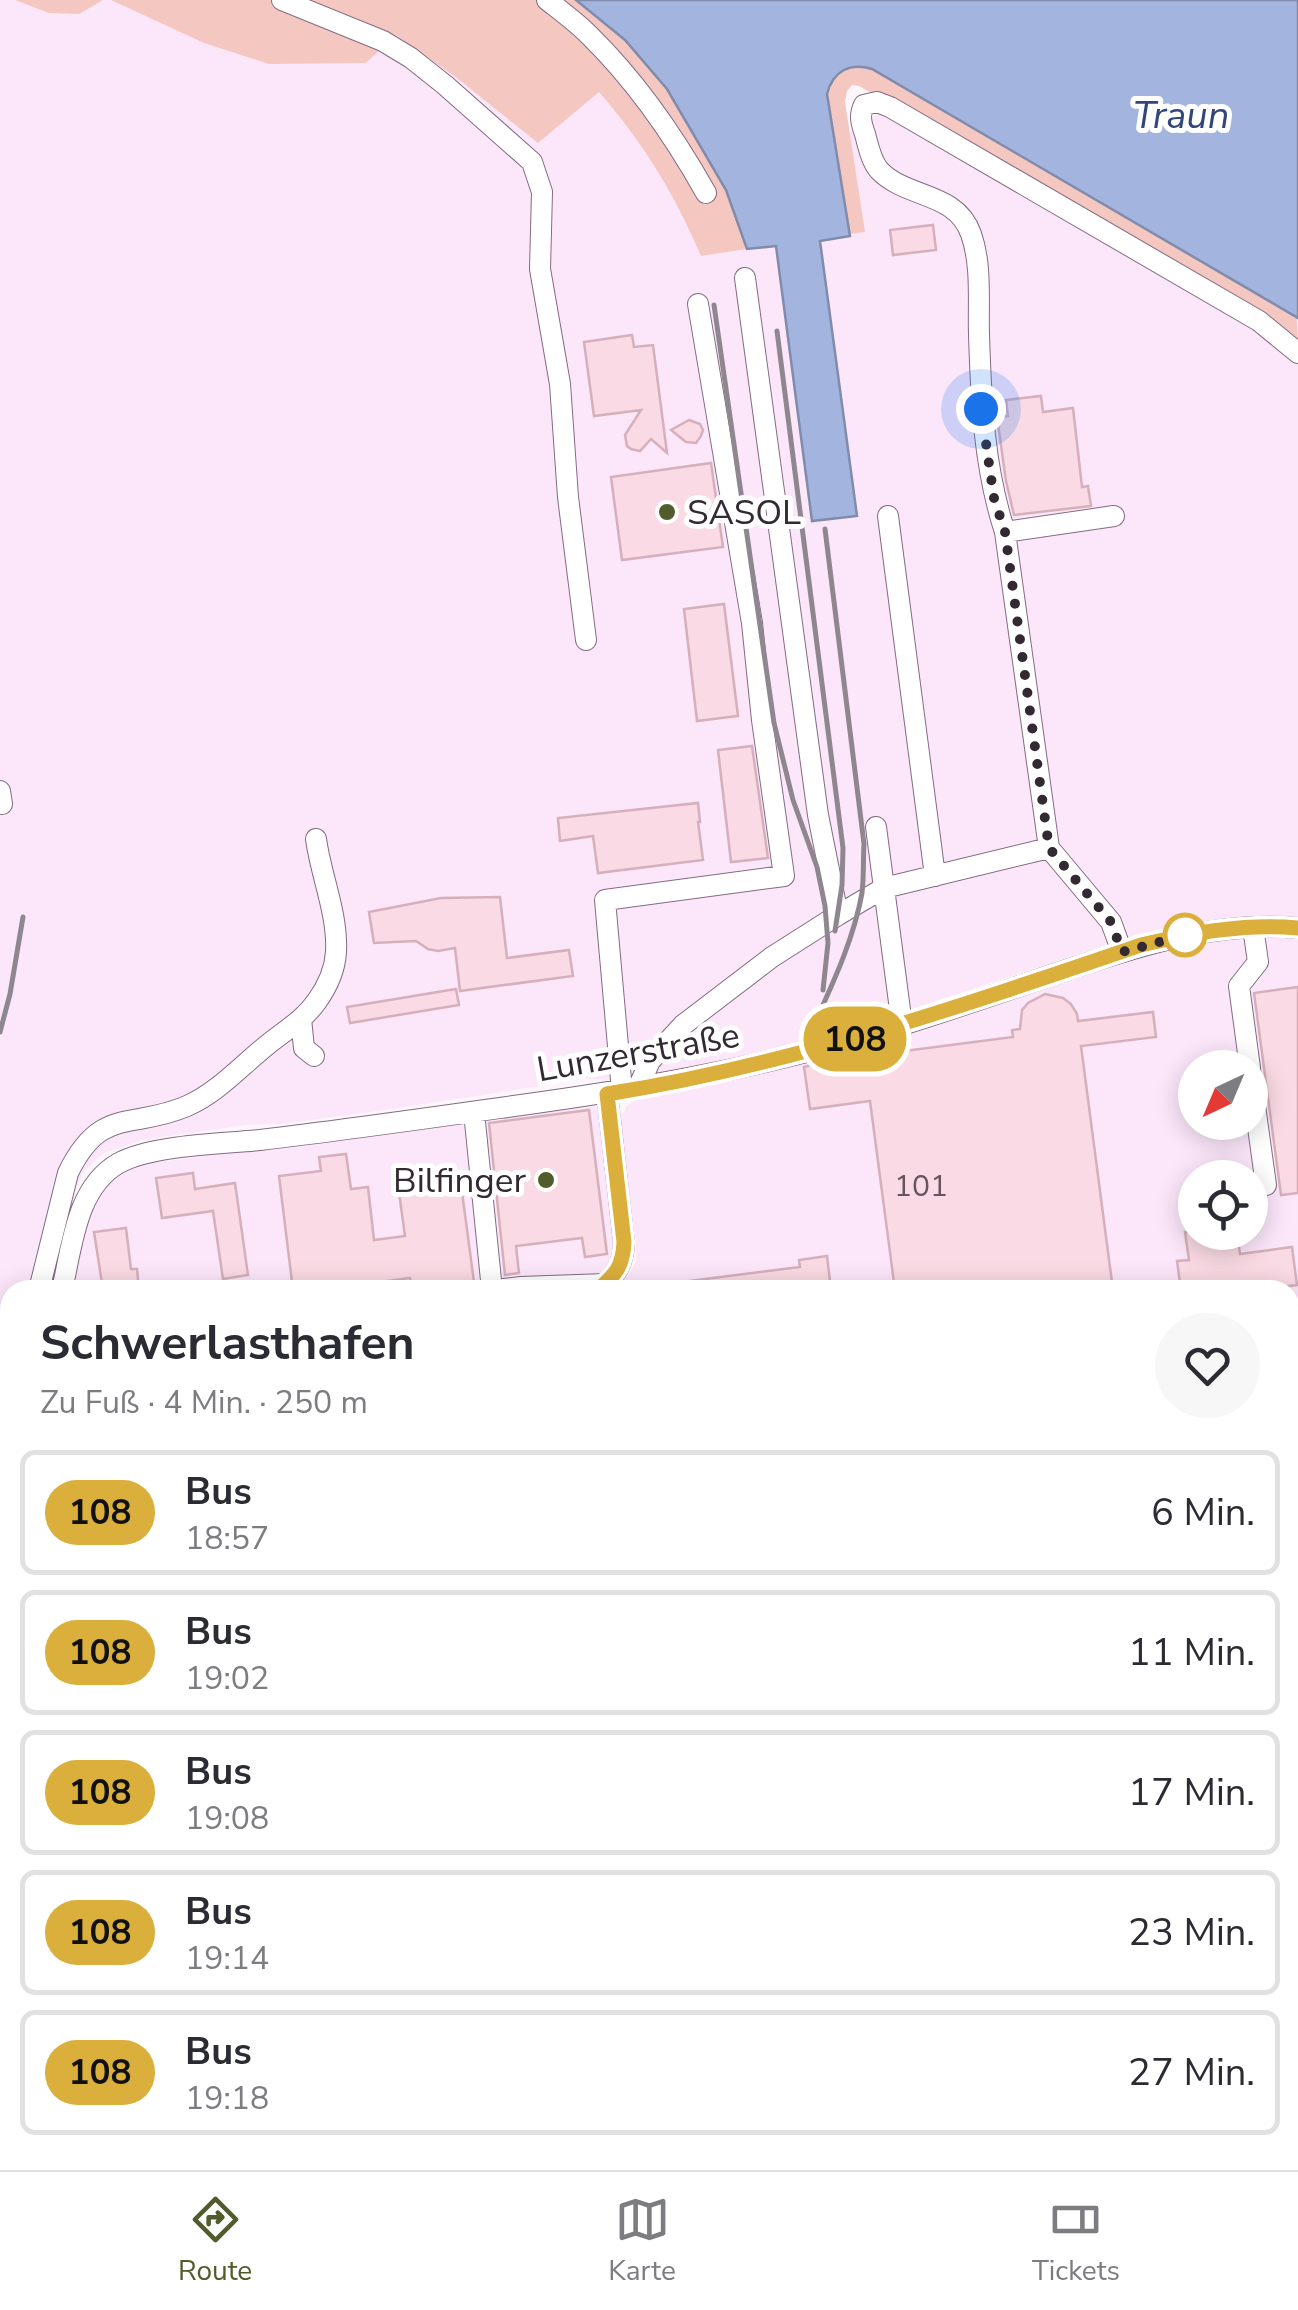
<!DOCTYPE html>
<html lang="de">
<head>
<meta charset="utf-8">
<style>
  body { margin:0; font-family:"Nunito Sans",sans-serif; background:#f7f7f7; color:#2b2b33; height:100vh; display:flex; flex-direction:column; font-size:38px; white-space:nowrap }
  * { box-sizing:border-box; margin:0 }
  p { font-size:32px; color:#7c7c81 }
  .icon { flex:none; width:55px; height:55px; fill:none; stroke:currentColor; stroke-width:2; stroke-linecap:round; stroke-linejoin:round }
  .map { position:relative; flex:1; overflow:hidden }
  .drawer { position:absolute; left:0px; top:1280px; width:1300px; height:890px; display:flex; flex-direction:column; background:#fff; border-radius:30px 30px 0 0; box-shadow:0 5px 25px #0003 }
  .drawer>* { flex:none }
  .badge { padding:0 20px; border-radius:32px; font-size:35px; line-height:65px }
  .needle { width:65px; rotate:224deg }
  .tools { position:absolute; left:1178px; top:1050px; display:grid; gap:20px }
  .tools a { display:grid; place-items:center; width:90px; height:90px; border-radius:50%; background:#fff; box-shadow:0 5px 25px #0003; font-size:50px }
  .you { position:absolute; width:50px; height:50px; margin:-25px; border:8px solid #fff; border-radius:50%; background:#1a73e8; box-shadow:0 0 0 15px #1a73e833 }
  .map>.badge { position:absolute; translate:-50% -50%; box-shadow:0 0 0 5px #fff }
  .round { display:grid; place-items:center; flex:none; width:105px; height:105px; border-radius:52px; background:#f7f7f7 }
  .summary { display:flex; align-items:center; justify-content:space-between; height:170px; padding:0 40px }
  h1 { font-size:48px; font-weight:700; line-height:75px }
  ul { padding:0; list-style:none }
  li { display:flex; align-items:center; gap:30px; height:125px; margin:0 20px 15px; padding:0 20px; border:5px solid #e1e1e2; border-radius:15px }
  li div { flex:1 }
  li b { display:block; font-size:38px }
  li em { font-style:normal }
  li .badge { min-width:110px; font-weight:700; text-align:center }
  .dock { display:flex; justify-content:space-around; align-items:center; height:140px; border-top:2px solid #e1e1e2; background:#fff; font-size:28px; color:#7c7c81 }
  .dock a { display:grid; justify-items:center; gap:5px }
  .dock .selected { color:#515b2b }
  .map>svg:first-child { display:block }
  .built { fill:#fce7fa; fill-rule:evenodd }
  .green { fill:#f4c7c1 }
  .water { fill:#a3b5df; stroke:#818bab; stroke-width:2.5 }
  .building { fill:#fadae4; stroke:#d5b0bb; stroke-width:2.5 }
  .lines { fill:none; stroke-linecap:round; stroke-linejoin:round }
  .minor-casing { stroke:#836b82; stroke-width:22 }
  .minor { stroke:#fff; stroke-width:20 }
  .rail { stroke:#8f878f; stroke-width:5 }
  .line-casing { stroke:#fff; stroke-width:22 }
  .line { stroke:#dbaf3b; stroke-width:15 }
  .walk { stroke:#332933; stroke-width:10; stroke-dasharray:0 18 }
  .poi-dot { fill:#515b2b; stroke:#fff; stroke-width:4 }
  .stop-dot { fill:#fff; stroke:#dbaf3b; stroke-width:5 }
  .labels { text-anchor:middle; stroke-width:10; stroke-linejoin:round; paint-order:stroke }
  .number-label { font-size:30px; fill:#65555f }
  .poi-label { font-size:35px; fill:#332933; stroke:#fff; text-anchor:start }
  .street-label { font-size:35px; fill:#332933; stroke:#fff }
  .water-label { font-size:38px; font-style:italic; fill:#32467c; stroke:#fff }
</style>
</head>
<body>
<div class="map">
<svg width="1298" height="2170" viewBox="0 0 1298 2170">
  <rect width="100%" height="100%" fill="#fdf7fc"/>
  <path class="built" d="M 0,0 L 551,0 L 588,28 L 659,172 L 681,209 L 701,256 L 776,245 L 857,516 L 820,240 L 849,236 L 850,234 L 864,232 L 849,132 L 868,128 L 869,120 L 876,115 L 885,113 L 1254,324 L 1298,361 L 1298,919 L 1262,916 L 1201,922 L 1142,933 L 821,1039 L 629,1081 L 586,1079 L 392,1109 L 282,1124 L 245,1125 L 143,1140 L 104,1153 L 83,1172 L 71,1204 L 50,1290 L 10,1290 L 10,1605 L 0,1663 Z
    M 1243,936 L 1298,937 L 1298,2170 L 0,2170 L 0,1976 L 8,1972 L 0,1955 L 0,1790 L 10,1742 L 10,2160 L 1290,2160 L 1290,1290 L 614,1290 L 630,1273 L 636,1261 L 636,1243 L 620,1120 L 626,1107 L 635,1100 L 870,1046 L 1105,967 L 1181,944 ZM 1195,1068 L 1250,1068 L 1250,1122 L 1195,1122 ZM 1195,1178 L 1250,1178 L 1250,1232 L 1195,1232 Z
    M 595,1106 L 600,1112 L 618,1241 L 610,1266 L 585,1290 L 71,1290 L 86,1226 L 94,1206 L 103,1191 L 116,1177 L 129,1169 L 150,1163 Z"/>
  <path class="green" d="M 15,0 L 103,0 L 79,14 L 49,13 Z
    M 111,0 L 538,0 L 587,41 L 622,80 L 660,127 L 695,182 L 705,205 L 712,193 C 679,134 638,76 589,29 C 577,19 564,10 551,0 L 576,0 L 625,40 L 667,89 L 726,190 L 747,249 L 701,256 C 675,195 643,142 599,92 L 538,143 L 457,78 L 396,35 L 366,63 L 269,64 L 204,43 Z
    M 852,66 L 872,69 L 1297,317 L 1298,342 L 1261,318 L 859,86 L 852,85 L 847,91 L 845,102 L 865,232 L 850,234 L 827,94 L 835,75 Z"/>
  <path class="water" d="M 576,0 L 1298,0 L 1298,318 L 872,69 C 850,62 833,71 827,94 L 850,236 L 820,241 L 857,516 L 812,521 L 776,246 L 747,249 L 726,190 L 667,89 L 625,40 Z"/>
  <path class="building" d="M 933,225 L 936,250 L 893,255 L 890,230 Z
    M 632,335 L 634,347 L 653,345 L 667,453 L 651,439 L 640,451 L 631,449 L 627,446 L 625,435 L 641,410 L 594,416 L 584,342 Z
    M 1041,396 L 1043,412 L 1073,408 L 1082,487 L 1088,486 L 1091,506 L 1014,515 L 1006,481 L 997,417 L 1008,416 L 1006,400 Z
    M 689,420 L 700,424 L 703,430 L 701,436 L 696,443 L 686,442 L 671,430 Z
    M 711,463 L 723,547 L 622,560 L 611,477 Z
    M 724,604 L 738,716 L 697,721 L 684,609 Z
    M 752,746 L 768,858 L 731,862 L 718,750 Z
    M 698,803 L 700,822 L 698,822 L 703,860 L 598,873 L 593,836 L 560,841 L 558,818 Z
    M 500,897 L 507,958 L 569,950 L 573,976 L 460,991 L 455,948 L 438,951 L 428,949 L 416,941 L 374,943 L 369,912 L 441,898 Z
    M 1298,987 L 1298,1193 L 1281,1195 L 1254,993 Z
    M 456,989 L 459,1005 L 350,1023 L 347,1007 Z
    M 1045,994 L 1063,998 L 1071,1004 L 1077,1014 L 1078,1021 L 1153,1012 L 1156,1037 L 1081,1046 L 1113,1290 L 895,1290 L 870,1101 L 810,1109 L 804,1067 L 827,1061 L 1013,1037 L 1012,1030 L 1020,1029 L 1022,1010 L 1028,1003 Z
    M 589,1110 L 607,1254 L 585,1257 L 582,1238 L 516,1246 L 519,1273 L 505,1275 L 489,1123 Z
    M 346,1154 L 351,1189 L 368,1187 L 374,1240 L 405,1236 L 398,1185 L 460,1177 L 474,1282 L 412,1290 L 410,1278 L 380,1282 L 381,1290 L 293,1290 L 279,1176 L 321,1171 L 319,1157 Z
    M 193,1173 L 195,1189 L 235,1183 L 248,1275 L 223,1279 L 213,1211 L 162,1218 L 156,1178 Z
    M 126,1228 L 131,1269 L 137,1269 L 139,1290 L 103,1290 L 94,1232 Z
    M 1185,1232 L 1237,1232 L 1240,1254 L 1292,1247 L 1297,1285 L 1256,1290 L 1181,1290 L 1177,1261 L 1189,1260 Z
    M 827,1256 L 831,1290 L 690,1290 L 689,1281 L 800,1267 L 799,1260 Z"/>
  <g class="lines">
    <defs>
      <path id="minor" d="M 282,0 L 383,41 L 411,58 L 445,85 L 532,162 L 542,192 L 540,269 L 560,384 L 568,497 L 586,640
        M 547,0 C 561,11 576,22 589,35 C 636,81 674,136 706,193
        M 745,278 L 818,815 L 838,915
        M 888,516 L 935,876
        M 1114,516 L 1005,532 L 1049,848 L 1111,922 L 1122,952
        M 1005,532 C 984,468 981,401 979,334 C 978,302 982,265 971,234 C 956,191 906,199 879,170 C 871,161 868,145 865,134 C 861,123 859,115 864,105 L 877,102 L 890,107 L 1259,321 L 1298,353
        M 0,791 L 2,804
        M 876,827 L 902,1025
        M 301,1019 L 304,1048 L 314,1056
        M 1250,1068 L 1239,986 L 1258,962 L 1253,927
        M 1250,1070 L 1266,1185
        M 638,1088 L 650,1061 L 683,1025 L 772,957 L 838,915 L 884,888 L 1049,848
        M 622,1091 L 605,900 L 784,876 L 762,720 L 752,623 L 698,304
        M 474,1112 L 492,1290
        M 39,1290 L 68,1173 C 101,1105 132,1130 187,1106 C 217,1093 241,1066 266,1046 C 284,1031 304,1020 317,1001 C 327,987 335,969 336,952 C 338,914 321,876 316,839
        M 62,1290 C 72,1247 76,1187 119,1163 C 152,1145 220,1144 260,1140 C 345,1130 429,1118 514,1106 C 631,1090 748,1070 862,1037 C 932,1017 1001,992 1070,969 C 1144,944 1218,921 1298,928
        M 494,1290 L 521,1287 L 606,1284
        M 599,1290 C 616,1274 623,1266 624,1243 L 607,1093
        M 0,1392 L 10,1366
        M 1290,1606 L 1298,1605
        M 0,1728 L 10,1681
        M 1290,1832 L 1298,1837
        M 0,1974 L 10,1989
        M 128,2160 L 131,2165 L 140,2170
        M 367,2160 L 384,2170
        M 249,2170 L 256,2160
        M 442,2170 L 448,2160
        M 650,2170 L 657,2160
        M 829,2170 L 830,2160"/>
    </defs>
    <use href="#minor" class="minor-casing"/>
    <use href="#minor" class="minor"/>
    <path class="rail" d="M 714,305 L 774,723 L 793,800 L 817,867 L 825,906 L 828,943 L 823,990
      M 777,331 L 843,848 L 842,885 L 835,931
      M 0,1032 L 10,994 L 23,917
      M 809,1036 C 830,989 853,943 862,893 C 864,877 863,860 864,844 L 825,529
      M 1290,1828 L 1298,1823"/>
  </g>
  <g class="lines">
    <defs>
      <path id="line" d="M 598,1290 C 616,1274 623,1266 624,1242 L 607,1094 C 791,1065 966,1005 1141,945 C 1193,933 1244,923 1298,928"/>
    </defs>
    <use href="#line" class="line-casing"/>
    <use href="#line" class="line"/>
    <path class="walk" d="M 981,409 L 994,498 L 1005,532 L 1049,848 L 1111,922 L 1122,952 L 1190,934 L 1185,935"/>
  </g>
  <g class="poi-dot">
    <circle cx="667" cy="512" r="10"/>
    <circle cx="546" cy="1180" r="10"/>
  </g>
  <circle class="stop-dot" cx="1185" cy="935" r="20"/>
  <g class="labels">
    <g class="number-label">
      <text x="921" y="1196">101</text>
    </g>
    <g class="poi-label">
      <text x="687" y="524">SASOL</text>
      <text x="526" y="1192" text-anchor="end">Bilfinger</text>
    </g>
    <g class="street-label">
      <text transform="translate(638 1052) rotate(-10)" y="12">Lunzerstraße</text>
    </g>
    <g class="water-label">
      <text x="1181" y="128">Traun</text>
    </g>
  </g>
</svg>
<div class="tools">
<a><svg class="needle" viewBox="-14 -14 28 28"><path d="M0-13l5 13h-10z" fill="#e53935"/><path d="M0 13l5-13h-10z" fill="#7c7c81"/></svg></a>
<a><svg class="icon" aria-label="locate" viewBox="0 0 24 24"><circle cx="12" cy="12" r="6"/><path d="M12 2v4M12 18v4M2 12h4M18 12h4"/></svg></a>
</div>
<div class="you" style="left:981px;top:409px"></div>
<b class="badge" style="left:855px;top:1039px;background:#dbaf3b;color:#111">108</b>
<section class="drawer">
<div class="summary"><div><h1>Schwerlasthafen</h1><p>Zu Fuß · 4 Min. · 250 m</p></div><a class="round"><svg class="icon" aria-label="heart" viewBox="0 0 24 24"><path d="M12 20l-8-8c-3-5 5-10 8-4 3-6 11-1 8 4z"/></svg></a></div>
<ul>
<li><span class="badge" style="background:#dbaf3b;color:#111">108</span><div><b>Bus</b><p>18:57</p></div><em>6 Min.</em></li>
<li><span class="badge" style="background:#dbaf3b;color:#111">108</span><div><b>Bus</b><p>19:02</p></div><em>11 Min.</em></li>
<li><span class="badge" style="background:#dbaf3b;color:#111">108</span><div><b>Bus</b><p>19:08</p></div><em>17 Min.</em></li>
<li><span class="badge" style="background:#dbaf3b;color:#111">108</span><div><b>Bus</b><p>19:14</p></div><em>23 Min.</em></li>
<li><span class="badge" style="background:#dbaf3b;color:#111">108</span><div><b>Bus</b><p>19:18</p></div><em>27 Min.</em></li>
</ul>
</section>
</div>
<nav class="dock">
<a class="selected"><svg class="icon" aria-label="directions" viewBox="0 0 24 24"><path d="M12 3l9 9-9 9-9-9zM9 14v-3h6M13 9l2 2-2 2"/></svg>Route</a>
<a><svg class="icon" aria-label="map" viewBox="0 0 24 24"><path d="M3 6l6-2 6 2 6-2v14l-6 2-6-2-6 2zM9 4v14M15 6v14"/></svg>Karte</a>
<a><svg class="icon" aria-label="tickets" viewBox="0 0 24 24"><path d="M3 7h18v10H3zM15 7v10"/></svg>Tickets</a>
</nav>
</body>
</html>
